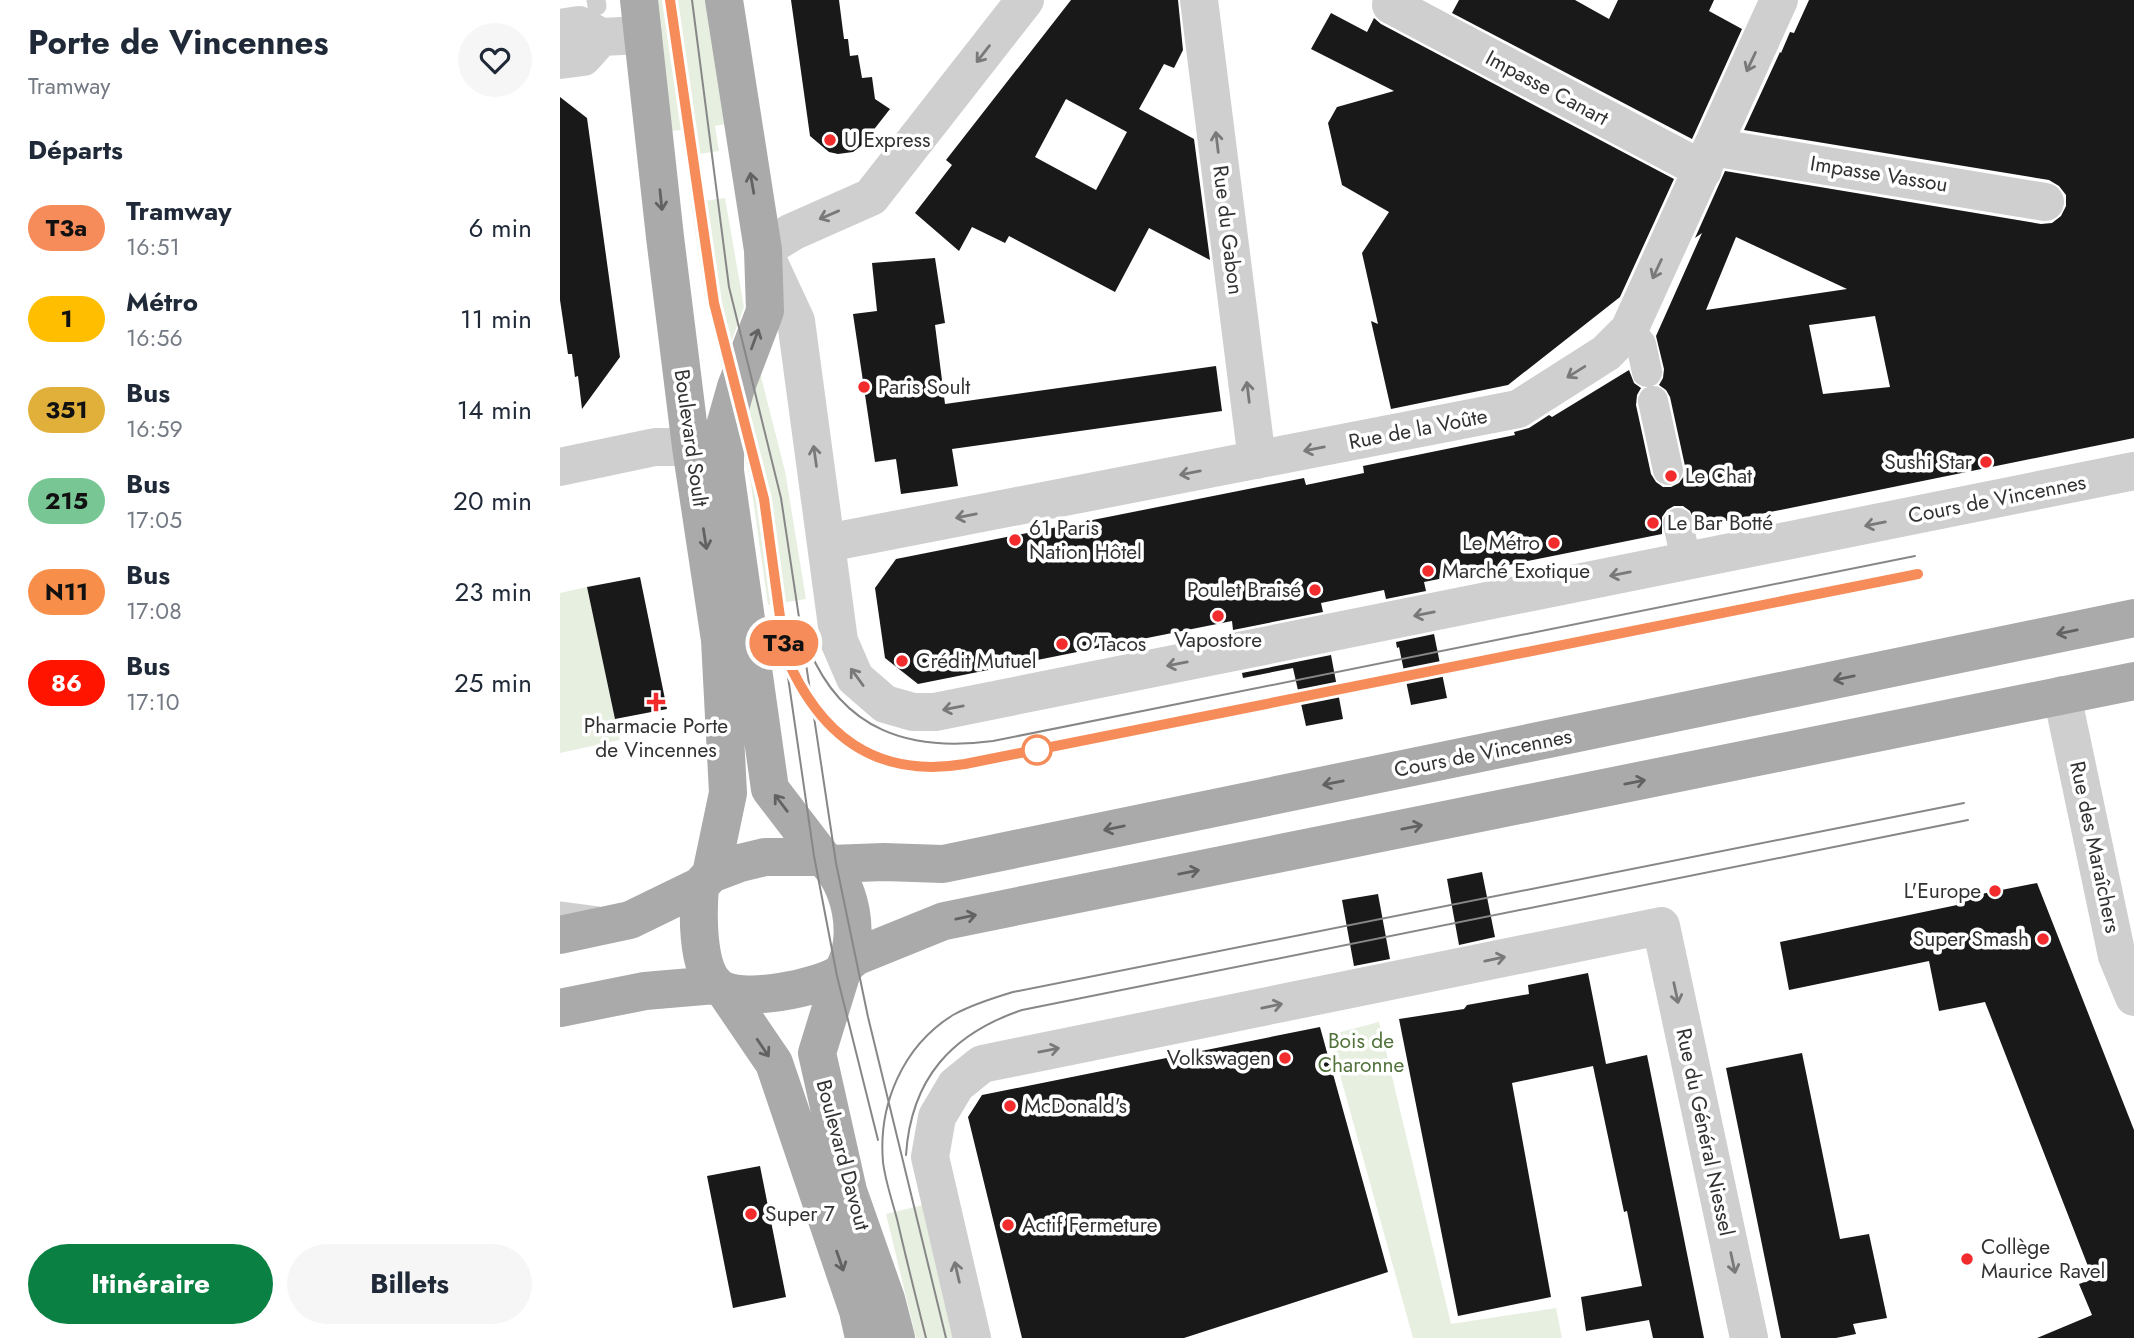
<!DOCTYPE html>
<html lang="fr">
<head>
<meta charset="utf-8">
<style>
  body { margin:0; font-family:Jost,sans-serif; background:#f6f6f7; color:#1f2937; height:100vh; display:flex; flex-direction:column; font-size:26px; white-space:nowrap }
  * { box-sizing:border-box; margin:0 }
  p { font-size:23px; color:#747a83 }
  .icon { flex:none; width:38px; height:38px; fill:none; stroke:currentColor; stroke-width:2; stroke-linecap:round; stroke-linejoin:round }
  .map { position:relative; flex:1; overflow:hidden }
  .panel { display:flex; flex-direction:column; background:#fff; width:560px }
  .panel>* { flex:none }
  .badge { padding:0 14px; border-radius:23px; font-size:24px; line-height:46px }
  .map>.badge { position:absolute; translate:-50% -50%; box-shadow:0 0 0 4px #fff }
  h2 { padding:0 28px; font-size:26px; line-height:63px }
  .round { display:grid; place-items:center; flex:none; width:74px; height:74px; border-radius:37px; background:#f6f6f7 }
  .headline { display:flex; align-items:center; justify-content:space-between; height:119px; padding:0 28px }
  h1 { font-size:33px; font-weight:700; line-height:52px }
  .cta { display:flex; gap:14px; margin-top:auto; padding:14px 28px }
  .cta a { flex:1; height:80px; border-radius:42px; background:#0b8043; color:#fff; font-size:28px; font-weight:700; line-height:80px; text-align:center }
  .cta a+a { background:#f6f6f7; color:#1f2937 }
  ul { padding:0; list-style:none }
  li { display:flex; align-items:center; gap:21px; height:91px; padding:0 28px }
  li div { flex:1 }
  li b { display:block; font-size:26px }
  li em { font-style:normal }
  li .badge { min-width:77px; font-weight:700; text-align:center }
  main { display:flex; flex:1; min-height:0 }
  .map>svg:first-child { display:block }
  .green { fill:#e7efe0 }
  .building { fill:#191919; fill-rule:evenodd }
  .lines { fill:none; stroke-linecap:round; stroke-linejoin:round }
  .service { stroke:#cfcfcf; stroke-width:19 }
  .pedestrian { stroke:#cfcfcf; stroke-width:30 }
  .minor { stroke:#cfcfcf; stroke-width:38 }
  .primary { stroke:#aaa; stroke-width:38 }
  .tram { stroke:#878787; stroke-width:2 }
  .oneway { stroke:#797979 }
  .oneway2 { stroke:#626262 }
  .line-casing { stroke:#fff; stroke-width:16 }
  .line { stroke:#f68c59; stroke-width:10 }
  .poi-dot { fill:#f22b2d; stroke:#fff; stroke-width:2.5 }
  .stop-dot { fill:#fff; stroke:#f68c59; stroke-width:3.5 }
  .labels { text-anchor:middle; stroke-width:7; stroke-linejoin:round; paint-order:stroke }
  .street-label { font-size:21px; fill:#323232; stroke:#fff }
  .poi-label { font-size:21px; fill:#323232; stroke:#fff; text-anchor:start }
  .park-label { font-size:21px; fill:#51723b; stroke:#fff }
</style>
</head>
<body>
<main>
<section class="panel">
<div class="headline"><div><h1>Porte de Vincennes</h1><p>Tramway</p></div><a class="round"><svg class="icon" aria-label="heart" viewBox="0 0 24 24"><path d="M12 20l-8-8c-3-5 5-10 8-4 3-6 11-1 8 4z"/></svg></a></div>
<h2>Départs</h2>
<ul>
<li><span class="badge" style="background:#f68c59;color:#111">T3a</span><div><b>Tramway</b><p>16:51</p></div><em>6 min</em></li>
<li><span class="badge" style="background:#ffbe00;color:#111">1</span><div><b>Métro</b><p>16:56</p></div><em>11 min</em></li>
<li><span class="badge" style="background:#e0b03b;color:#111">351</span><div><b>Bus</b><p>16:59</p></div><em>14 min</em></li>
<li><span class="badge" style="background:#77c694;color:#111">215</span><div><b>Bus</b><p>17:05</p></div><em>20 min</em></li>
<li><span class="badge" style="background:#f78f4b;color:#111">N11</span><div><b>Bus</b><p>17:08</p></div><em>23 min</em></li>
<li><span class="badge" style="background:#ff1400;color:#fff">86</span><div><b>Bus</b><p>17:10</p></div><em>25 min</em></li>
</ul>
<div class="cta"><a>Itinéraire</a><a>Billets</a></div>
</section>
<div class="map">
<svg width="1574" height="1338" viewBox="0 0 1574 1338">
  <rect width="100%" height="100%" fill="#fff"/>
  <path class="green" d="M 95,0 L 147,0 L 165,124 L 155,126 L 159,151 L 125,156 L 121,130 L 110,131 Z
    M 165,198 L 184,307 L 162,367 L 145,298 L 131,203 Z
    M 199,369 L 225,471 L 246,599 L 208,605 L 190,478 L 179,435 Z
    M 27,587 L 60,740 L 0,753 L 0,593 Z
    M 819,1022 L 891,1324 L 996,1308 L 1002,1338 L 853,1338 L 769,1035 Z
    M 363,1205 L 396,1338 L 356,1338 L 326,1214 Z"/>
  <path class="building" d="M 231,0 L 279,0 L 284,39 L 288,39 L 290,56 L 298,55 L 302,78 L 312,77 L 315,99 L 330,109 L 301,146 L 293,152 L 278,154 L 269,152 L 250,136 Z
    M 511,0 L 618,0 L 623,50 L 614,68 L 604,64 L 579,109 L 634,139 L 650,260 L 589,228 L 555,292 L 449,236 L 445,243 L 412,227 L 399,251 L 355,213 L 392,165 L 386,160 ZM 506,99 L 567,132 L 536,190 L 475,157 Z
    M 899,0 L 1015,0 L 1049,19 L 1058,0 L 1154,0 L 1149,11 L 1182,29 L 1132,139 L 892,13 Z
    M 1249,0 L 1574,0 L 1574,438 L 1137,527 L 1130,511 L 1123,506 L 1114,506 L 1107,510 L 1102,517 L 1102,534 L 864,582 L 866,591 L 826,599 L 824,590 L 761,603 L 763,612 L 673,630 L 672,621 L 358,684 L 325,658 L 315,588 L 336,559 L 744,478 L 746,485 L 804,473 L 803,466 L 955,435 L 954,432 L 969,428 L 989,415 L 992,417 L 1069,370 L 1074,383 L 1081,388 L 1077,395 L 1076,405 L 1091,474 L 1096,482 L 1103,487 L 1111,487 L 1119,483 L 1124,476 L 1125,466 L 1110,397 L 1106,390 L 1099,385 L 1103,378 L 1104,369 L 1096,336 L 1142,233 L 1135,238 L 1165,171 L 1481,224 L 1492,223 L 1501,216 L 1506,206 L 1506,195 L 1499,186 L 1489,180 L 1184,130 L 1220,52 L 1221,53 L 1230,32 L 1234,33 ZM 1176,237 L 1287,289 L 1146,310 ZM 1315,316 L 1330,387 L 1263,394 L 1249,325 Z
    M 771,13 L 807,32 L 814,18 L 821,24 L 1114,179 L 1060,297 L 948,385 L 831,409 L 811,321 L 818,324 L 802,253 L 829,212 L 782,185 L 768,123 L 777,107 L 834,91 L 751,49 Z
    M 0,97 L 27,118 L 60,357 L 22,409 L 18,376 L 15,377 L 12,354 L 8,354 L 0,300 Z
    M 375,258 L 385,323 L 375,325 L 385,404 L 656,366 L 662,411 L 392,449 L 398,486 L 341,494 L 336,459 L 315,462 L 293,314 L 317,311 L 312,263 Z
    M 80,577 L 107,709 L 55,719 L 27,587 Z
    M 874,634 L 887,698 L 851,705 L 839,647 L 837,648 L 836,642 Z
    M 771,655 L 783,719 L 746,726 L 733,668 L 683,678 L 682,673 Z
    M 922,872 L 935,937 L 899,945 L 887,879 Z
    M 1477,883 L 1574,1130 L 1574,1338 L 1477,1338 L 1532,1315 L 1519,1284 L 1533,1279 L 1425,1002 L 1379,1011 L 1369,961 L 1229,990 L 1220,942 L 1397,905 L 1396,899 Z
    M 818,894 L 830,959 L 794,966 L 782,900 Z
    M 1028,973 L 1046,1064 L 1087,1055 L 1144,1338 L 1093,1338 L 1089,1320 L 1026,1331 L 1021,1297 L 1082,1286 L 1067,1211 L 1064,1212 L 1033,1066 L 952,1083 L 991,1297 L 898,1316 L 839,1019 L 904,1009 L 907,1005 L 969,994 L 968,985 Z
    M 760,1027 L 828,1272 L 624,1338 L 462,1338 L 408,1117 L 422,1095 Z
    M 1242,1053 L 1280,1239 L 1309,1234 L 1327,1318 L 1293,1324 L 1296,1334 L 1276,1338 L 1221,1338 L 1166,1068 Z
    M 200,1166 L 226,1297 L 173,1308 L 147,1176 Z"/>
  <g class="lines">
    <path class="service" d="M 36,0 L 37,6
      M 0,911 L 38,916"/>
    <path class="pedestrian" d="M 1069,330 L 1081,344 L 1087,372
      M 1093,401 L 1108,470
      M 1118,523 L 1126,561"/>
    <path class="minor" d="M 465,0 L 311,197 L 232,232 L 203,250 L 236,321 L 279,641 L 295,678 L 325,704 L 353,712 L 375,712 L 1574,471
      M 639,0 L 697,460
      M 831,5 L 1143,170
      M 0,28 L 19,25 L 41,37 L 83,35
      M 0,60 L 23,57 L 41,37
      M 1152,147 L 1485,202
      M 0,467 L 95,447 L 131,447
      M 267,543 L 958,409 L 1046,353 L 1069,330 L 1219,0
      M 1502,695 L 1557,956 L 1574,997
      M 412,1338 L 370,1157 L 377,1117 L 396,1085 L 422,1064 L 1101,926 L 1189,1338"/>
    <path class="primary" d="M 79,0 L 105,237 L 131,447 L 160,640 L 168,793 L 151,874
      M 164,0 L 203,250 L 205,311 L 176,387 L 165,426 L 165,471 L 210,789 L 262,857 C 291,881 303,939 282,972 L 257,1053 L 288,1191 L 326,1299 L 336,1338
      M 270,864 L 324,862 L 383,864 L 1574,618
      M 140,886 C 138,911 136,968 157,986 C 178,1005 261,988 282,972
      M 0,935 L 70,920 L 140,886 L 151,874 L 180,863 L 205,857 L 262,857
      M 288,963 L 295,957 L 384,921 L 1574,681
      M 165,991 L 214,1063 L 298,1311 L 304,1338
      M 0,1008 L 85,991 L 155,985"/>
    <path class="tram" d="M 110,0 L 154,304 L 204,499 L 225,654 C 254,723 304,773 383,767 C 397,767 411,763 425,761 L 1358,574
      M 132,0 L 169,287 L 221,498 L 276,863 L 308,1017 L 386,1338
      M 249,649 C 283,731 350,752 433,741 L 1355,556
      M 227,670 L 254,856 L 277,976 L 318,1140
      M 346,1155 C 351,1079 391,1034 462,1010 L 1408,820
      M 366,1338 C 356,1298 346,1258 337,1219 C 332,1200 325,1180 323,1162 C 318,1104 343,1046 393,1015 C 411,1005 433,998 453,992 L 1404,803"/>
  </g>
  <defs><path id="oneway-shaft" d="M-6 0H5M1.5-3L5.5 0L1.5 3" fill="none" stroke-width="1.6" stroke-linecap="round" stroke-linejoin="round" transform="scale(1.75)"/></defs>
  <g class="oneway">
    <use href="#oneway-shaft" transform="translate(423 54) rotate(128)"/>
    <use href="#oneway-shaft" transform="translate(1191 62) rotate(115)"/>
    <use href="#oneway-shaft" transform="translate(657 142) rotate(-97)"/>
    <use href="#oneway-shaft" transform="translate(269 215) rotate(157)"/>
    <use href="#oneway-shaft" transform="translate(1097 269) rotate(115)"/>
    <use href="#oneway-shaft" transform="translate(1016 372) rotate(148)"/>
    <use href="#oneway-shaft" transform="translate(688 392) rotate(-97)"/>
    <use href="#oneway-shaft" transform="translate(754 449) rotate(169)"/>
    <use href="#oneway-shaft" transform="translate(255 456) rotate(-98)"/>
    <use href="#oneway-shaft" transform="translate(630 473) rotate(169)"/>
    <use href="#oneway-shaft" transform="translate(406 516) rotate(169)"/>
    <use href="#oneway-shaft" transform="translate(1315 524) rotate(169)"/>
    <use href="#oneway-shaft" transform="translate(1060 574) rotate(169)"/>
    <use href="#oneway-shaft" transform="translate(864 614) rotate(169)"/>
    <use href="#oneway-shaft" transform="translate(617 664) rotate(169)"/>
    <use href="#oneway-shaft" transform="translate(297 677) rotate(-126)"/>
    <use href="#oneway-shaft" transform="translate(393 708) rotate(169)"/>
    <use href="#oneway-shaft" transform="translate(935 959) rotate(-12)"/>
    <use href="#oneway-shaft" transform="translate(1116 993) rotate(78)"/>
    <use href="#oneway-shaft" transform="translate(712 1006) rotate(-12)"/>
    <use href="#oneway-shaft" transform="translate(489 1050) rotate(-11)"/>
    <use href="#oneway-shaft" transform="translate(1173 1263) rotate(78)"/>
    <use href="#oneway-shaft" transform="translate(397 1272) rotate(-103)"/>
  </g>
  <g class="oneway2">
    <use href="#oneway-shaft" transform="translate(192 183) rotate(-100)"/>
    <use href="#oneway-shaft" transform="translate(101 200) rotate(84)"/>
    <use href="#oneway-shaft" transform="translate(195 339) rotate(-70)"/>
    <use href="#oneway-shaft" transform="translate(145 539) rotate(81)"/>
    <use href="#oneway-shaft" transform="translate(1507 632) rotate(168)"/>
    <use href="#oneway-shaft" transform="translate(1284 678) rotate(168)"/>
    <use href="#oneway-shaft" transform="translate(1075 782) rotate(-11)"/>
    <use href="#oneway-shaft" transform="translate(773 783) rotate(169)"/>
    <use href="#oneway-shaft" transform="translate(221 803) rotate(-127)"/>
    <use href="#oneway-shaft" transform="translate(852 827) rotate(-11)"/>
    <use href="#oneway-shaft" transform="translate(554 828) rotate(168)"/>
    <use href="#oneway-shaft" transform="translate(629 872) rotate(-11)"/>
    <use href="#oneway-shaft" transform="translate(406 917) rotate(-12)"/>
    <use href="#oneway-shaft" transform="translate(203 1048) rotate(56)"/>
    <use href="#oneway-shaft" transform="translate(280 1261) rotate(71)"/>
  </g>
  <g class="lines">
    <defs>
      <path id="line" d="M 110,0 L 154,303 L 204,499 L 225,654 C 259,735 315,779 405,764 L 1358,574"/>
    </defs>
    <use href="#line" class="line-casing"/>
    <use href="#line" class="line"/>
  </g>
  <g class="poi-dot">
    <circle cx="270" cy="140" r="7"/>
    <circle cx="304" cy="387" r="7"/>
    <circle cx="1426" cy="462" r="7"/>
    <circle cx="1111" cy="476" r="7"/>
    <circle cx="1093" cy="523" r="7"/>
    <circle cx="455" cy="540" r="7"/>
    <circle cx="994" cy="543" r="7"/>
    <circle cx="868" cy="571" r="7"/>
    <circle cx="755" cy="590" r="7"/>
    <circle cx="658" cy="616" r="7"/>
    <circle cx="502" cy="644" r="7"/>
    <circle cx="342" cy="661" r="7"/>
    <path d="M92.5 691.5h7v7h7v7h-7v7h-7v-7h-7v-7h7z"/>
    <circle cx="1435" cy="891" r="7"/>
    <circle cx="1483" cy="939" r="7"/>
    <circle cx="725" cy="1058" r="7"/>
    <circle cx="450" cy="1106" r="7"/>
    <circle cx="191" cy="1214" r="7"/>
    <circle cx="448" cy="1225" r="7"/>
    <circle cx="1407" cy="1259" r="7"/>
  </g>
  <circle class="stop-dot" cx="477" cy="750" r="14"/>
  <g class="labels">
    <g class="street-label">
      <text transform="translate(987 88) rotate(28)" y="7">Impasse Canart</text>
      <text transform="translate(1319 174) rotate(9)" y="7">Impasse Vassou</text>
      <text transform="translate(668 230) rotate(83)" y="7">Rue du Gabon</text>
      <text transform="translate(858 429) rotate(-11)" y="7">Rue de la Voûte</text>
      <text transform="translate(131 438) rotate(82)" y="7">Boulevard Soult</text>
      <text transform="translate(1437 499) rotate(-11)" y="7">Cours de Vincennes</text>
      <text transform="translate(923 753) rotate(-11)" y="7">Cours de Vincennes</text>
      <text transform="translate(1535 847) rotate(78)" y="7">Rue des Maraîchers</text>
      <text transform="translate(1145 1132) rotate(78)" y="7">Rue du Général Niessel</text>
      <text transform="translate(283 1155) rotate(75)" y="7">Boulevard Davout</text>
    </g>
    <g class="poi-label">
      <text x="284" y="147">U Express</text>
      <text x="318" y="394">Paris Soult</text>
      <text x="1412" y="469" text-anchor="end">Sushi Star</text>
      <text x="1125" y="483">Le Chat</text>
      <text x="1107" y="530">Le Bar Botté</text>
      <text x="469" y="535">61 Paris<tspan x="469" dy="24">Nation Hôtel</tspan></text>
      <text x="980" y="550" text-anchor="end">Le Métro</text>
      <text x="882" y="578">Marché Exotique</text>
      <text x="741" y="597" text-anchor="end">Poulet Braisé</text>
      <text x="658" y="647" text-anchor="middle">Vapostore</text>
      <text x="516" y="651">O'Tacos</text>
      <text x="356" y="668">Crédit Mutuel</text>
      <text x="96" y="733" text-anchor="middle">Pharmacie Porte<tspan x="96" dy="24">de Vincennes</tspan></text>
      <text x="1421" y="898" text-anchor="end">L'Europe</text>
      <text x="1469" y="946" text-anchor="end">Super Smash</text>
      <text x="711" y="1065" text-anchor="end">Volkswagen</text>
      <text x="464" y="1113">McDonald's</text>
      <text x="205" y="1221">Super 7</text>
      <text x="462" y="1232">Actif Fermeture</text>
      <text x="1421" y="1254">Collège<tspan x="1421" dy="24">Maurice Ravel</tspan></text>
    </g>
    <g class="park-label">
      <text x="801" y="1048">Bois de<tspan x="801" dy="24">Charonne</tspan></text>
    </g>
  </g>
</svg>
<b class="badge" style="left:224px;top:643px;background:#f68c59;color:#111">T3a</b>
</div>
</main>
</body>
</html>
